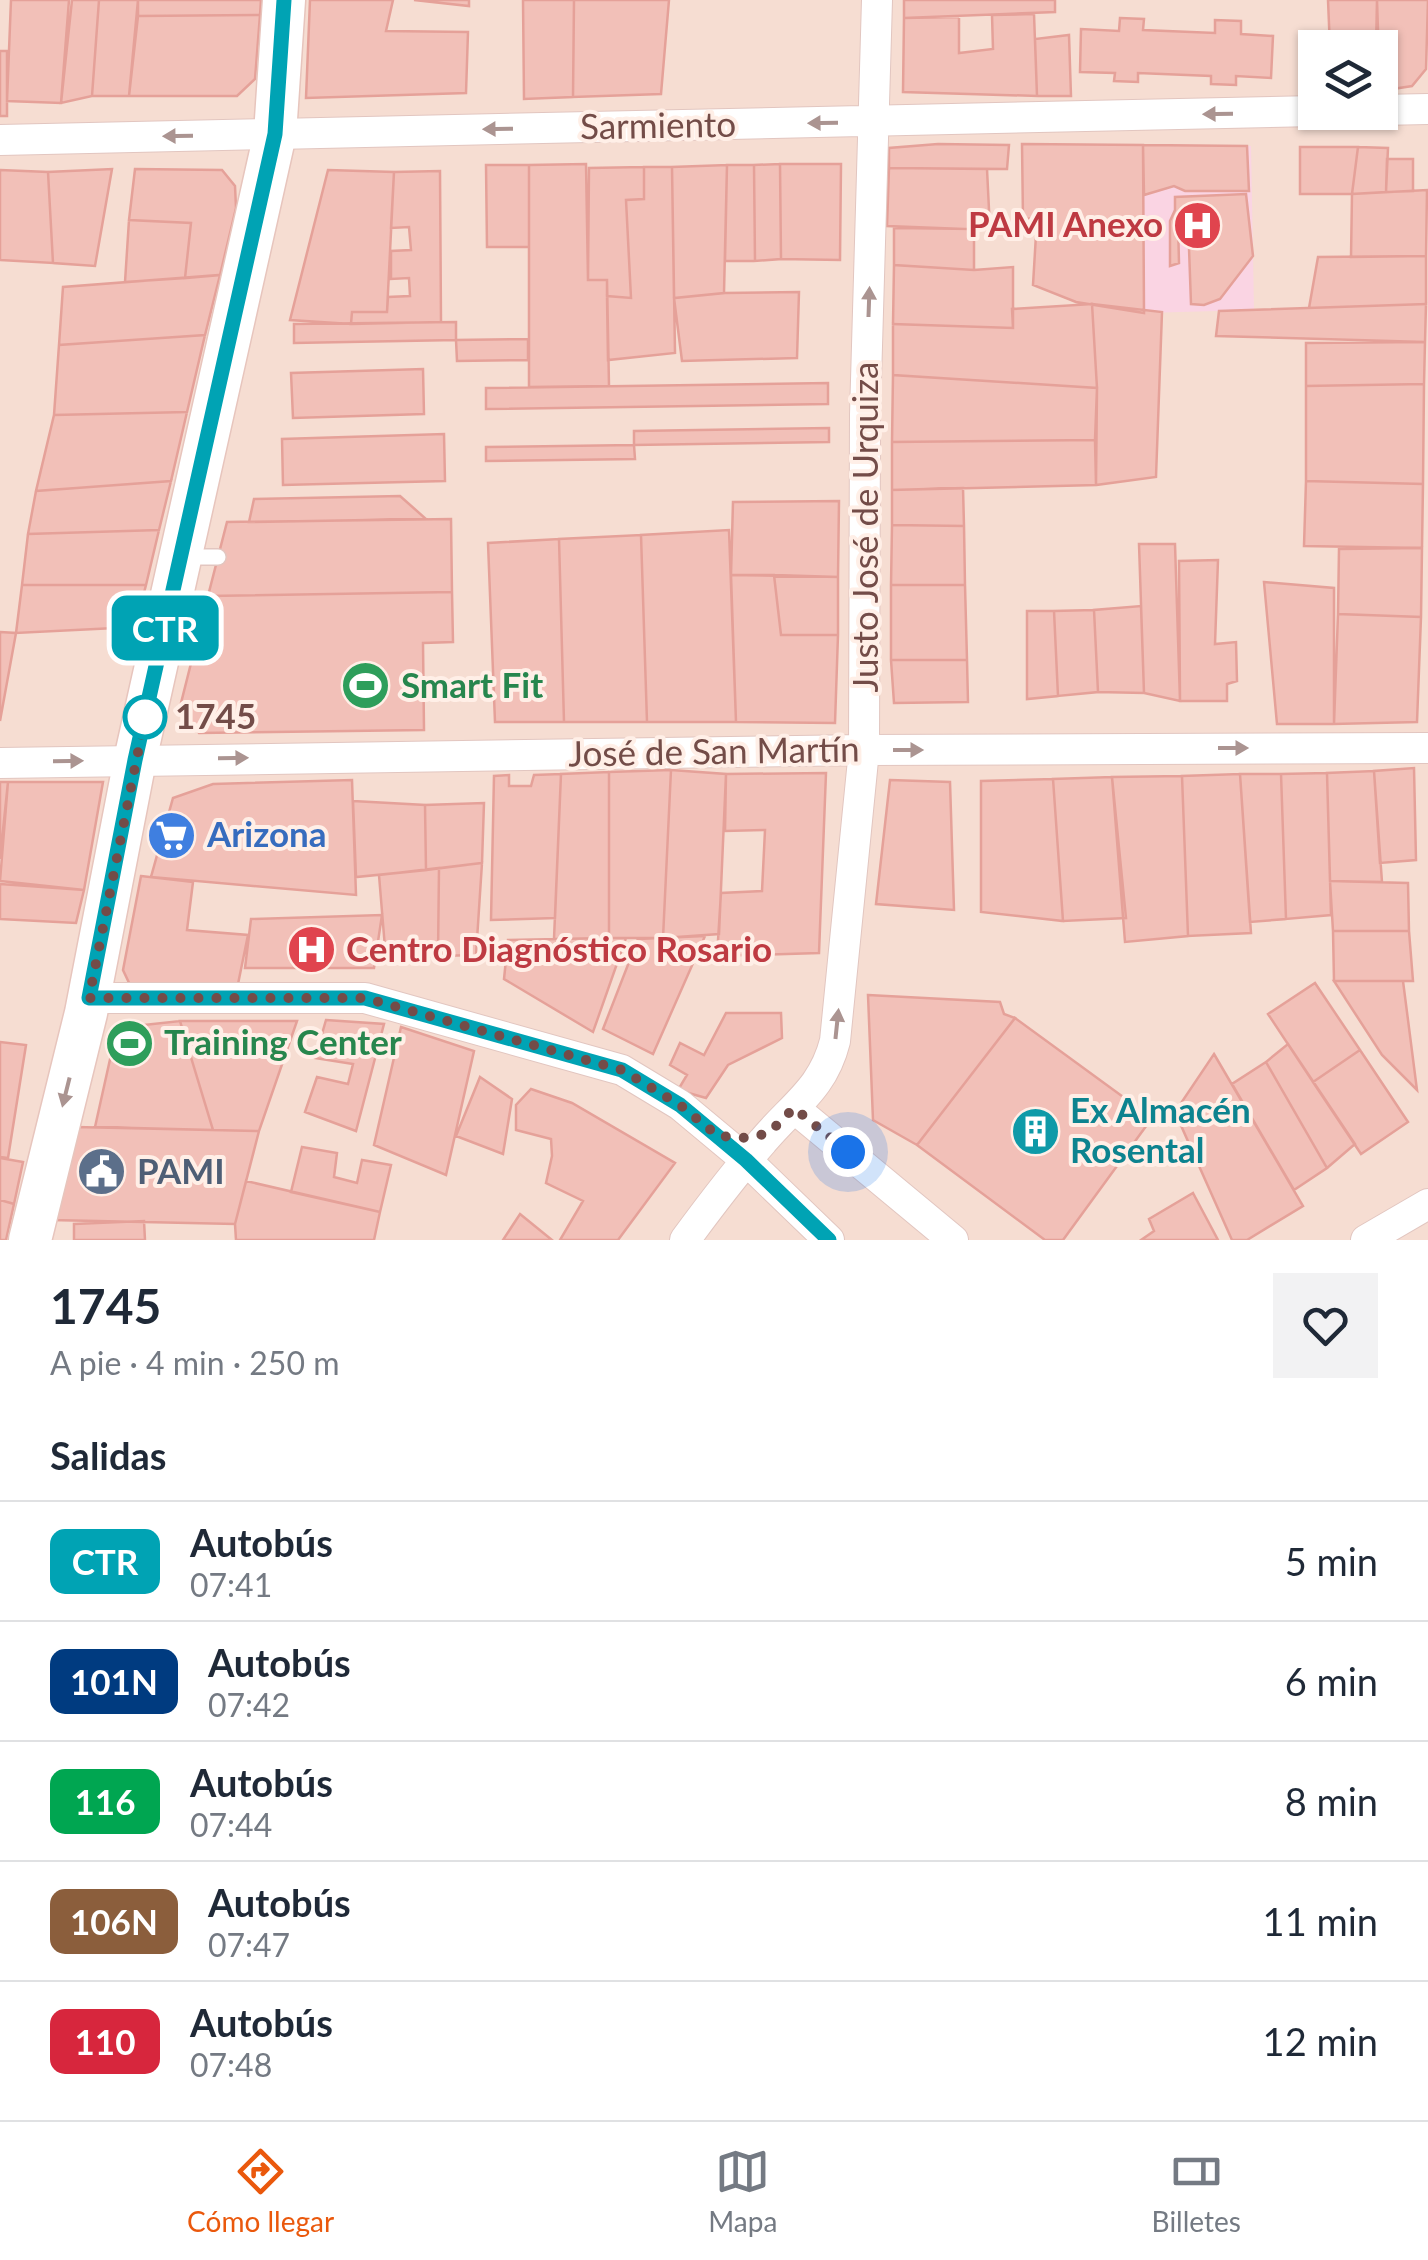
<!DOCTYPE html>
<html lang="es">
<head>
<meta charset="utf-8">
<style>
  body { margin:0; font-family:Lato,sans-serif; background:#f2f2f3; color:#1f2937; height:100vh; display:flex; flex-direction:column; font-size:38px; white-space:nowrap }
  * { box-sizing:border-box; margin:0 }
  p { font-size:32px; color:#747a83 }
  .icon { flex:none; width:55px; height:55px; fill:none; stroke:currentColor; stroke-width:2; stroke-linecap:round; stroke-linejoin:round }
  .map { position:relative; height:1240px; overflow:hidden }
  .panel { display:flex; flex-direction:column; background:#fff; flex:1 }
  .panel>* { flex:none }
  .badge { padding:0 20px; border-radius:15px; font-size:35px; line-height:65px }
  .tools { position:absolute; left:1298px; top:30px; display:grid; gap:20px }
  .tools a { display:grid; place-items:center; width:100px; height:100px; border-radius:0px; background:#fff; box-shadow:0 2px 8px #0004; font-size:50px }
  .you { position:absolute; width:50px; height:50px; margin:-25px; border:8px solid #fff; border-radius:50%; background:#1a73e8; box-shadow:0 0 0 15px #1a73e833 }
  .map>.badge { position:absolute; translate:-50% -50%; box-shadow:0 0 0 5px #fff }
  h2 { padding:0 50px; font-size:38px; line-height:90px }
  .round { display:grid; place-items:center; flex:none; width:105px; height:105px; border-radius:0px; background:#f2f2f3 }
  .summary { display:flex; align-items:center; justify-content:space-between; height:170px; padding:0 50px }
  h1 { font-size:48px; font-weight:700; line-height:75px }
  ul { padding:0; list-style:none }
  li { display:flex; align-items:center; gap:30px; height:120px; padding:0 50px; border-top:2px solid #e0e1e3 }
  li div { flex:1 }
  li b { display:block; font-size:38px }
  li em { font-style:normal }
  li .badge { min-width:110px; font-weight:700; text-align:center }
  .menu { display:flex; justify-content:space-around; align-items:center; height:140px; border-top:2px solid #e0e1e3; background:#fff; font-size:28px; color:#747a83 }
  .menu a { display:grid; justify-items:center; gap:5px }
  .menu .on { color:#ea580c }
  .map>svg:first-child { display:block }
  .residential { fill:#f6ddd2; fill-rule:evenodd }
  .medical { fill:#fad4e3 }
  .building { fill:#f2c0b8; stroke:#e5a199; stroke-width:2.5 }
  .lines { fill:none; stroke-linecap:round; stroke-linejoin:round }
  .service-casing { stroke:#e2c6c0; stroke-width:18 }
  .minor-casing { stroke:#e2c6c0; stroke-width:32 }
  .secondary-casing { stroke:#e7c5bd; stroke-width:45 }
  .service { stroke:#fff; stroke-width:15 }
  .minor { stroke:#fff; stroke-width:30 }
  .secondary { stroke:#fff; stroke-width:42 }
  .oneway { fill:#ab9491 }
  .line-casing { stroke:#fff; stroke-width:22 }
  .line { stroke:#00a3b4; stroke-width:15 }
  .walk { stroke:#734c48; stroke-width:10; stroke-dasharray:0 18 }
  .stop-dot { fill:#fff; stroke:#00a3b4; stroke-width:5 }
  .labels { text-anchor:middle; stroke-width:8; stroke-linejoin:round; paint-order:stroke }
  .street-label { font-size:35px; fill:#734c48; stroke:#ffefe7 }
  .health-label { font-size:35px; font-weight:bold; fill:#be3a42; stroke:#ffefe7; text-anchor:end }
  .leisure-label { font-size:35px; font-weight:bold; fill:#27864d; stroke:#ffefe7; text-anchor:start }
  .stop-label { font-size:35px; font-weight:bold; fill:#734c48; stroke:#ffefe7; text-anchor:start }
  .shop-label { font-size:35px; font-weight:bold; fill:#366cbe; stroke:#ffefe7; text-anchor:start }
  .culture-label { font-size:35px; font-weight:bold; fill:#0d838f; stroke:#ffefe7; text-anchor:start }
  .service-label { font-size:35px; font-weight:bold; fill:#4e5e75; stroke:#ffefe7; text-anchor:start }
</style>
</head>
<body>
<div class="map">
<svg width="1428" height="1240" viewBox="0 0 1428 1240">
  <rect width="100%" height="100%" fill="#fceae1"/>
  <path class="residential" d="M 0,0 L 1428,0 L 1428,1240 L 0,1240 ZM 1315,48 L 1380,48 L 1380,112 L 1315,112 Z"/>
  <path class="medical" d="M 1143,145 L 1251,146 L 1254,310 L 1144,313 Z"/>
  <path class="building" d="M 11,0 L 69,0 L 61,103 L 7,101 Z
    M 72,0 L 99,0 L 92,96 L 61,103 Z
    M 99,0 L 138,0 L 129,96 L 92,96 Z
    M 138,0 L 261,0 L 260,15 L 138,16 Z
    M 310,0 L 393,0 L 386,31 L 468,32 L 466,93 L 306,98 Z
    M 414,0 L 469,0 L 469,6 Z
    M 523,0 L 574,0 L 573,97 L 524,99 Z
    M 574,0 L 669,0 L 661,94 L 573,97 Z
    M 904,0 L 1055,0 L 1055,12 L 904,18 Z
    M 1328,0 L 1377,0 L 1376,48 L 1330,48 Z
    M 1377,0 L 1428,0 L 1426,69 L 1412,86 L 1380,91 Z
    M 1034,14 L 1037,96 L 903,92 L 904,18 L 959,17 L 959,53 L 993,49 L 992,15 Z
    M 260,15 L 255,79 L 237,96 L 129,96 L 138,16 Z
    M 1120,18 L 1144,19 L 1143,30 L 1215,33 L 1215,20 L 1241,21 L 1241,34 L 1273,36 L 1271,78 L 1236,76 L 1236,85 L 1211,84 L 1211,76 L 1138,73 L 1138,82 L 1114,81 L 1115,73 L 1080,72 L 1081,29 L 1119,31 Z
    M 1069,35 L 1071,96 L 1037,96 L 1035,39 Z
    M 0,51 L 7,51 L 7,116 L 0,116 Z
    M 938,144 L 1009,145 L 1007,169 L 889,168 L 889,148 Z
    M 1022,144 L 1143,145 L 1144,313 L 1076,302 L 1033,285 L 1037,218 L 1023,219 Z
    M 1143,145 L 1247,146 L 1249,191 L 1185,191 L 1174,186 L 1144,195 Z
    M 1300,147 L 1358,147 L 1352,194 L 1300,194 Z
    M 1358,147 L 1388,148 L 1386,192 L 1352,194 Z
    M 1387,159 L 1413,159 L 1413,191 L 1386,192 Z
    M 586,164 L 588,280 L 607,280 L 609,386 L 529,387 L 529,165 Z
    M 780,164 L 841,164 L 840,260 L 781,259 Z
    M 780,164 L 781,259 L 755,261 L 754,165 Z
    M 486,165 L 529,165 L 529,247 L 487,247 Z
    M 727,165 L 724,293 L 674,298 L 672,167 Z
    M 727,165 L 754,165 L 755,261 L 725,261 Z
    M 644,167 L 644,199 L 626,200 L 631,298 L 607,296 L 607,280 L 588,280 L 589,168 Z
    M 644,167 L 672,167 L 675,353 L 608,360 L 607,296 L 631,298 L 626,200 L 644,199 Z
    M 889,168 L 987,169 L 990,230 L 887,226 Z
    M 112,169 L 95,266 L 53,263 L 48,172 Z
    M 135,169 L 222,170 L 235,186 L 236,208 L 220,275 L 185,278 L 191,223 L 129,220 Z
    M 0,170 L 48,172 L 53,263 L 0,260 Z
    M 328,170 L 394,172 L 387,312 L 352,312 L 351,324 L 290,320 Z
    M 440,171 L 441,322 L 351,324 L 352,312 L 387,312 L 388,297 L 410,296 L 409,278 L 391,279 L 391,251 L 411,250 L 409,227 L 391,228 L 394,172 Z
    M 1427,190 L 1426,256 L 1351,257 L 1352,194 Z
    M 1246,194 L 1253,256 L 1220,299 L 1204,305 L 1191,304 L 1188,220 L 1178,222 L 1179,263 L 1170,266 L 1170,221 L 1175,210 L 1175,197 Z
    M 129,220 L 191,223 L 185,278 L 125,282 Z
    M 894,228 L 974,229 L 974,270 L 894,265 Z
    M 1426,256 L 1426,304 L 1309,308 L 1318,257 Z
    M 894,265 L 974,270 L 1013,267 L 1013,328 L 893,324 Z
    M 220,275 L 205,335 L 59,345 L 63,287 Z
    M 799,292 L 797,358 L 682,361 L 674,298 L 724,293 Z
    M 1092,304 L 1097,388 L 893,375 L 893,324 L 1013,328 L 1012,309 Z
    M 1092,304 L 1162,312 L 1156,477 L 1096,485 L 1097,388 Z
    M 1426,304 L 1425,342 L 1216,336 L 1219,311 Z
    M 456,322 L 456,340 L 294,343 L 294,324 Z
    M 205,335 L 187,412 L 54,415 L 59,345 Z
    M 528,339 L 528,360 L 457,361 L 456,340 Z
    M 1425,342 L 1424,384 L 1306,386 L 1306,343 Z
    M 423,369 L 424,414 L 293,418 L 291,373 Z
    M 893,375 L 1097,388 L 1095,440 L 892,442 Z
    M 828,383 L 828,404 L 486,409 L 486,388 Z
    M 1424,384 L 1423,484 L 1306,481 L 1306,386 Z
    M 187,412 L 171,481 L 36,491 L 54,415 Z
    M 829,428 L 829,442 L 634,445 L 634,431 Z
    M 444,434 L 445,481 L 283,485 L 282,439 Z
    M 1095,440 L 1096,485 L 892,490 L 892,442 Z
    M 634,445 L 635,459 L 486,461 L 486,447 Z
    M 171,481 L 159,530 L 28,534 L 36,491 Z
    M 1306,481 L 1423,484 L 1422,548 L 1304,546 Z
    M 963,488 L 964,526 L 892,525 L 892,490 Z
    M 400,496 L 426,519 L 249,522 L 254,499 Z
    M 839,501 L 838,577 L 731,575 L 733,502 Z
    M 451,519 L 452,592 L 208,596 L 227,522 Z
    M 892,525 L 964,526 L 965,585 L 891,585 Z
    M 159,530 L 146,585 L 22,585 L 28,534 Z
    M 729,530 L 736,722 L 647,722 L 641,535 Z
    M 641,535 L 647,722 L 564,722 L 559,539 Z
    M 559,539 L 564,722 L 495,722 L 488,543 Z
    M 1139,544 L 1175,544 L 1180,701 L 1144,693 Z
    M 1422,548 L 1421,617 L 1338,614 L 1339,549 Z
    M 1218,560 L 1215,644 L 1236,642 L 1237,681 L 1227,684 L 1227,701 L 1180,701 L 1179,561 Z
    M 731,575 L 774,575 L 781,635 L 838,635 L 835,723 L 736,722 Z
    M 774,575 L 838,577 L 838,635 L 781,635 Z
    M 1264,582 L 1334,588 L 1334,724 L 1277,724 Z
    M 22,585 L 146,585 L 135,627 L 16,633 Z
    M 891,585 L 965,585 L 967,660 L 891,660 Z
    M 452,592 L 453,642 L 423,643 L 424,730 L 199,733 L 180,707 L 208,596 Z
    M 1141,606 L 1144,693 L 1098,692 L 1094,610 Z
    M 1094,610 L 1098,692 L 1058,696 L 1054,611 Z
    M 1027,611 L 1054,611 L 1058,696 L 1027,699 Z
    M 1338,614 L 1421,617 L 1417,722 L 1334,724 Z
    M 0,632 L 16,633 L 0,721 Z
    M 891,660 L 967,660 L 968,702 L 894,703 Z
    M 1414,768 L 1416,860 L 1380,863 L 1374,771 Z
    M 671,770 L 726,774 L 719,934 L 663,938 Z
    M 671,770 L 663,938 L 609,938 L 609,772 Z
    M 1374,771 L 1382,882 L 1330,881 L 1327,773 Z
    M 609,772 L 609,938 L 554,939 L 561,774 Z
    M 826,773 L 819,953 L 717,956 L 721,893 L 762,891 L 765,830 L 725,831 L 726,774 Z
    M 1327,773 L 1331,915 L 1286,919 L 1281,774 Z
    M 561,774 L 555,918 L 491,920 L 494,776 L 509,775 L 509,786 L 531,786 L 534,775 Z
    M 1240,774 L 1251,933 L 1188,936 L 1182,776 Z
    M 1240,774 L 1281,774 L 1286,919 L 1250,922 Z
    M 1182,776 L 1188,936 L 1125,942 L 1112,777 Z
    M 1112,777 L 1126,918 L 1063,921 L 1053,779 Z
    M 1053,779 L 1063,921 L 981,912 L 981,781 Z
    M 352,780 L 356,895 L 151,877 L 173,798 L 213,784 Z
    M 890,780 L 950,782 L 954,910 L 876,904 Z
    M 0,782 L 8,782 L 0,859 Z
    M 8,782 L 103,782 L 84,890 L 0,881 Z
    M 353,801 L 425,805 L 426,870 L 356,877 Z
    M 484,803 L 482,863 L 426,870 L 425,805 Z
    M 482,863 L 476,955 L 438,956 L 439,868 Z
    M 439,868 L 438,956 L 386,960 L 379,875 Z
    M 141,876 L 193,882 L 187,930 L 248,935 L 238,984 L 131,987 L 123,970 Z
    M 1330,881 L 1408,883 L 1409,931 L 1333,931 Z
    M 0,884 L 84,890 L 76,923 L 0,919 Z
    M 382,915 L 374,968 L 245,968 L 251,919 Z
    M 1333,931 L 1409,931 L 1413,981 L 1334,981 Z
    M 705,936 L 653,1054 L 603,1029 L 638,939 Z
    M 609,938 L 626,938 L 593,1032 L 504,979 L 508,940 Z
    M 1334,981 L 1403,981 L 1417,1090 L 1382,1055 Z
    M 1315,983 L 1360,1050 L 1313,1082 L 1268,1014 Z
    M 868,995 L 1000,1002 L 1004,1014 L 1015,1018 L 917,1145 L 873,1120 Z
    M 726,1013 L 781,1013 L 782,1038 L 728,1065 L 706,1098 L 678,1090 L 687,1075 L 670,1065 L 680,1043 L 704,1055 Z
    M 1015,1018 L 1152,1118 L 1063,1240 L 1045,1240 L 917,1145 Z
    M 326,1020 L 384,1024 L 356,1131 L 305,1112 L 317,1077 L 348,1084 L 353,1064 L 315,1058 Z
    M 180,1021 L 213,1130 L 95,1127 L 117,1028 Z
    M 180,1021 L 297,1021 L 259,1131 L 213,1130 Z
    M 401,1027 L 474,1051 L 446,1175 L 374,1145 Z
    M 0,1042 L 26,1045 L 8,1158 L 0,1157 Z
    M 1288,1044 L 1355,1144 L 1327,1168 L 1266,1062 Z
    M 1360,1050 L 1408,1122 L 1361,1154 L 1313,1082 Z
    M 1214,1054 L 1303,1206 L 1247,1240 L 1232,1240 L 1175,1112 Z
    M 1266,1062 L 1327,1168 L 1294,1190 L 1232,1084 Z
    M 480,1077 L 512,1099 L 503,1154 L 456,1136 Z
    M 531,1089 L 572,1103 L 675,1163 L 618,1240 L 560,1240 L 583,1201 L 546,1183 L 552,1156 L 551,1139 L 516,1130 L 516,1105 Z
    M 75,1127 L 259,1131 L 235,1224 L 51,1220 Z
    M 302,1147 L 337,1153 L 334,1177 L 357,1183 L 362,1160 L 391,1165 L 380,1212 L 291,1192 Z
    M 0,1158 L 23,1162 L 14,1204 L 0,1200 Z
    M 246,1181 L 380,1212 L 374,1240 L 236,1240 L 235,1224 Z
    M 1193,1193 L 1218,1240 L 1141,1240 L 1154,1231 L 1149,1219 Z
    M 0,1200 L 14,1204 L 6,1240 L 0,1240 Z
    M 520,1214 L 552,1240 L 503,1240 Z
    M 144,1221 L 145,1240 L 74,1240 L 74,1224 Z"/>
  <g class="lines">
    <defs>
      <path id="service" d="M 182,557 L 218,557"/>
      <path id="minor" d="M 1380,110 L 1428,109
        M 0,140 L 1315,111
        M 0,763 L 864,750 L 1428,748
        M 89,998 L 365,998 L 622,1070 L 680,1105 L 746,1160 L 829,1240
        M 794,1108 L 953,1240
        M 685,1240 C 710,1206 735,1173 763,1141 C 793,1105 823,1089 835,1041 L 864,750 L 865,415 L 877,0
        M 1366,1240 L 1428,1204"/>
      <path id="secondary" d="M 30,1240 L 86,1013 L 135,760 L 275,134 L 284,0"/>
    </defs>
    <use href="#service" class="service-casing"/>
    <use href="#minor" class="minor-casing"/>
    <use href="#secondary" class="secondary-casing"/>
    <use href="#service" class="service"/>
    <use href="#minor" class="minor"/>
    <use href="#secondary" class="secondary"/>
  </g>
  <defs><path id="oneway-solid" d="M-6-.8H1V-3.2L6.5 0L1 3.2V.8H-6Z" transform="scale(2.5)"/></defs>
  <g class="oneway">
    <use href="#oneway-solid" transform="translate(1218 114) rotate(179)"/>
    <use href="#oneway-solid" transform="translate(823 123) rotate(179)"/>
    <use href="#oneway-solid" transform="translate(498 129) rotate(179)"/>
    <use href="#oneway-solid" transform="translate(178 136) rotate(179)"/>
    <use href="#oneway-solid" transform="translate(869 302) rotate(-88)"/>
    <use href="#oneway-solid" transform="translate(1233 748)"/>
    <use href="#oneway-solid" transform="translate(908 750)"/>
    <use href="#oneway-solid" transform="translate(233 758) rotate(-1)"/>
    <use href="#oneway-solid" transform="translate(68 761) rotate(-1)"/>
    <use href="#oneway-solid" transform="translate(837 1024) rotate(-84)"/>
    <use href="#oneway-solid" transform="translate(66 1092) rotate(104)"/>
  </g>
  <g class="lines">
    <defs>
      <path id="line" d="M 284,0 L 275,134 L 135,760 L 89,998 L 365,998 L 622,1070 L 680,1105 L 746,1160 L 829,1240"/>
    </defs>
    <use href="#line" class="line-casing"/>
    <use href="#line" class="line"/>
    <path class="walk" d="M 145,717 L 89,998 L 365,998 L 622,1070 L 680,1105 L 718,1136 L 747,1138 L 769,1133 L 794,1108 L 848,1152"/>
  </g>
  <defs>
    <symbol id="hospital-disc" viewBox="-11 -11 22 22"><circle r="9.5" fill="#e0444e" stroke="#ffefe7"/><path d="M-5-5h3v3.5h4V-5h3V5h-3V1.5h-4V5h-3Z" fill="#fff"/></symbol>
    <symbol id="stadium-disc" viewBox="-11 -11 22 22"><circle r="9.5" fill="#2e9e5b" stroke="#ffefe7"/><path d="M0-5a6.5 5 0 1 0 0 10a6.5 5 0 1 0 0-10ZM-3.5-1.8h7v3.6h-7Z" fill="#fff"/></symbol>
    <symbol id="supermarket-disc" viewBox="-11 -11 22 22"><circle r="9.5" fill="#3f7fe0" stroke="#ffefe7"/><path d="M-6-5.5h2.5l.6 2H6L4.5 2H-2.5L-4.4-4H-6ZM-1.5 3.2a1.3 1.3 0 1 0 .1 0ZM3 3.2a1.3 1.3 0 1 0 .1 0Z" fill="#fff"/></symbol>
    <symbol id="building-disc" viewBox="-11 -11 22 22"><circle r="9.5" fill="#0f9aa8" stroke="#ffefe7"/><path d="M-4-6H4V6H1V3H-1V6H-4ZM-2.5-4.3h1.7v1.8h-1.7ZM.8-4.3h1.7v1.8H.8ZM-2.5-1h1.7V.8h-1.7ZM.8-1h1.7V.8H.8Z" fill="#fff"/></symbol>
    <symbol id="civic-disc" viewBox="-11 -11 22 22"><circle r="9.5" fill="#5c6f8a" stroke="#ffefe7"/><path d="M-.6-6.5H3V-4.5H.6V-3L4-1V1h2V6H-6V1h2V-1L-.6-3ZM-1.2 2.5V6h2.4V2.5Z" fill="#fff"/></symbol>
  </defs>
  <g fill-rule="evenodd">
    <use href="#hospital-disc" x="1170" y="198" width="55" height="55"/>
    <use href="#stadium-disc" x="338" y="658" width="55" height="55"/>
    <use href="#supermarket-disc" x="144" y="808" width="55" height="55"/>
    <use href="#hospital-disc" x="284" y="922" width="55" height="55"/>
    <use href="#stadium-disc" x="102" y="1016" width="55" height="55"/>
    <use href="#building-disc" x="1008" y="1104" width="55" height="55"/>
    <use href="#civic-disc" x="74" y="1144" width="55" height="55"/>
  </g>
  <circle class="stop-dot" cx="145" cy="717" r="20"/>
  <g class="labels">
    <g class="street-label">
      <text transform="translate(658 126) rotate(-1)" y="12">Sarmiento</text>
      <text transform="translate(866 527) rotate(-90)" y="12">Justo José de Urquiza</text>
      <text transform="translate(714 752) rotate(-1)" y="12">José de San Martín</text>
    </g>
    <g class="health-label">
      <text x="1163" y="237">PAMI Anexo</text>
      <text x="346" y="962" text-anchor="start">Centro Diagnóstico Rosario</text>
    </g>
    <g class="leisure-label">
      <text x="401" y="698">Smart Fit</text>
      <text x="164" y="1055">Training Center</text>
    </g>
    <g class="stop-label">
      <text x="175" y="729">1745</text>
    </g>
    <g class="shop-label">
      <text x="207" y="847">Arizona</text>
    </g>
    <g class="culture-label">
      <text x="1070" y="1123">Ex Almacén<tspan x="1070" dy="40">Rosental</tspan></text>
    </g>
    <g class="service-label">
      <text x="137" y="1184">PAMI</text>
    </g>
  </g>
</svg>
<div class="tools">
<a><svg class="icon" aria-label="layers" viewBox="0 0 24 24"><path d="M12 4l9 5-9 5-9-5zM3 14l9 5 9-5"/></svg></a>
</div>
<div class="you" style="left:848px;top:1152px"></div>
<b class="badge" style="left:165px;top:628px;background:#00a3b4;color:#fff">CTR</b>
</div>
<section class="panel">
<div class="summary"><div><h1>1745</h1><p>A pie · 4 min · 250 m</p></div><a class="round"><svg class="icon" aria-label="heart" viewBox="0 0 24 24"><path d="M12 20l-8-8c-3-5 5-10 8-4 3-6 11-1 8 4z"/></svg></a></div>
<h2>Salidas</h2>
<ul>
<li><span class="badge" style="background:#00a3b4;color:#fff">CTR</span><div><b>Autobús</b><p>07:41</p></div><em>5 min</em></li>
<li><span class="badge" style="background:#003b80;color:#fff">101N</span><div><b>Autobús</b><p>07:42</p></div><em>6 min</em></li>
<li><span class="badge" style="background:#00a651;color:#fff">116</span><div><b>Autobús</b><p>07:44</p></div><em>8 min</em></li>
<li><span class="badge" style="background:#8b5e3c;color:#fff">106N</span><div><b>Autobús</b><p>07:47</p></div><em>11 min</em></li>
<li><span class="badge" style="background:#d7263d;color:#fff">110</span><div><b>Autobús</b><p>07:48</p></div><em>12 min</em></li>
</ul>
</section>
<nav class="menu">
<a class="on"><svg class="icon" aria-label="directions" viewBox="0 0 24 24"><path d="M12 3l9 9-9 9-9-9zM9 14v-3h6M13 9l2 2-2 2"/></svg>Cómo llegar</a>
<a><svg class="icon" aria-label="map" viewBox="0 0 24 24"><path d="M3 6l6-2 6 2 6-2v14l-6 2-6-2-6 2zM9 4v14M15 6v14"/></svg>Mapa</a>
<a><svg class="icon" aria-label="tickets" viewBox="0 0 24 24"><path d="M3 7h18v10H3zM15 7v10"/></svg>Billetes</a>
</nav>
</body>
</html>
